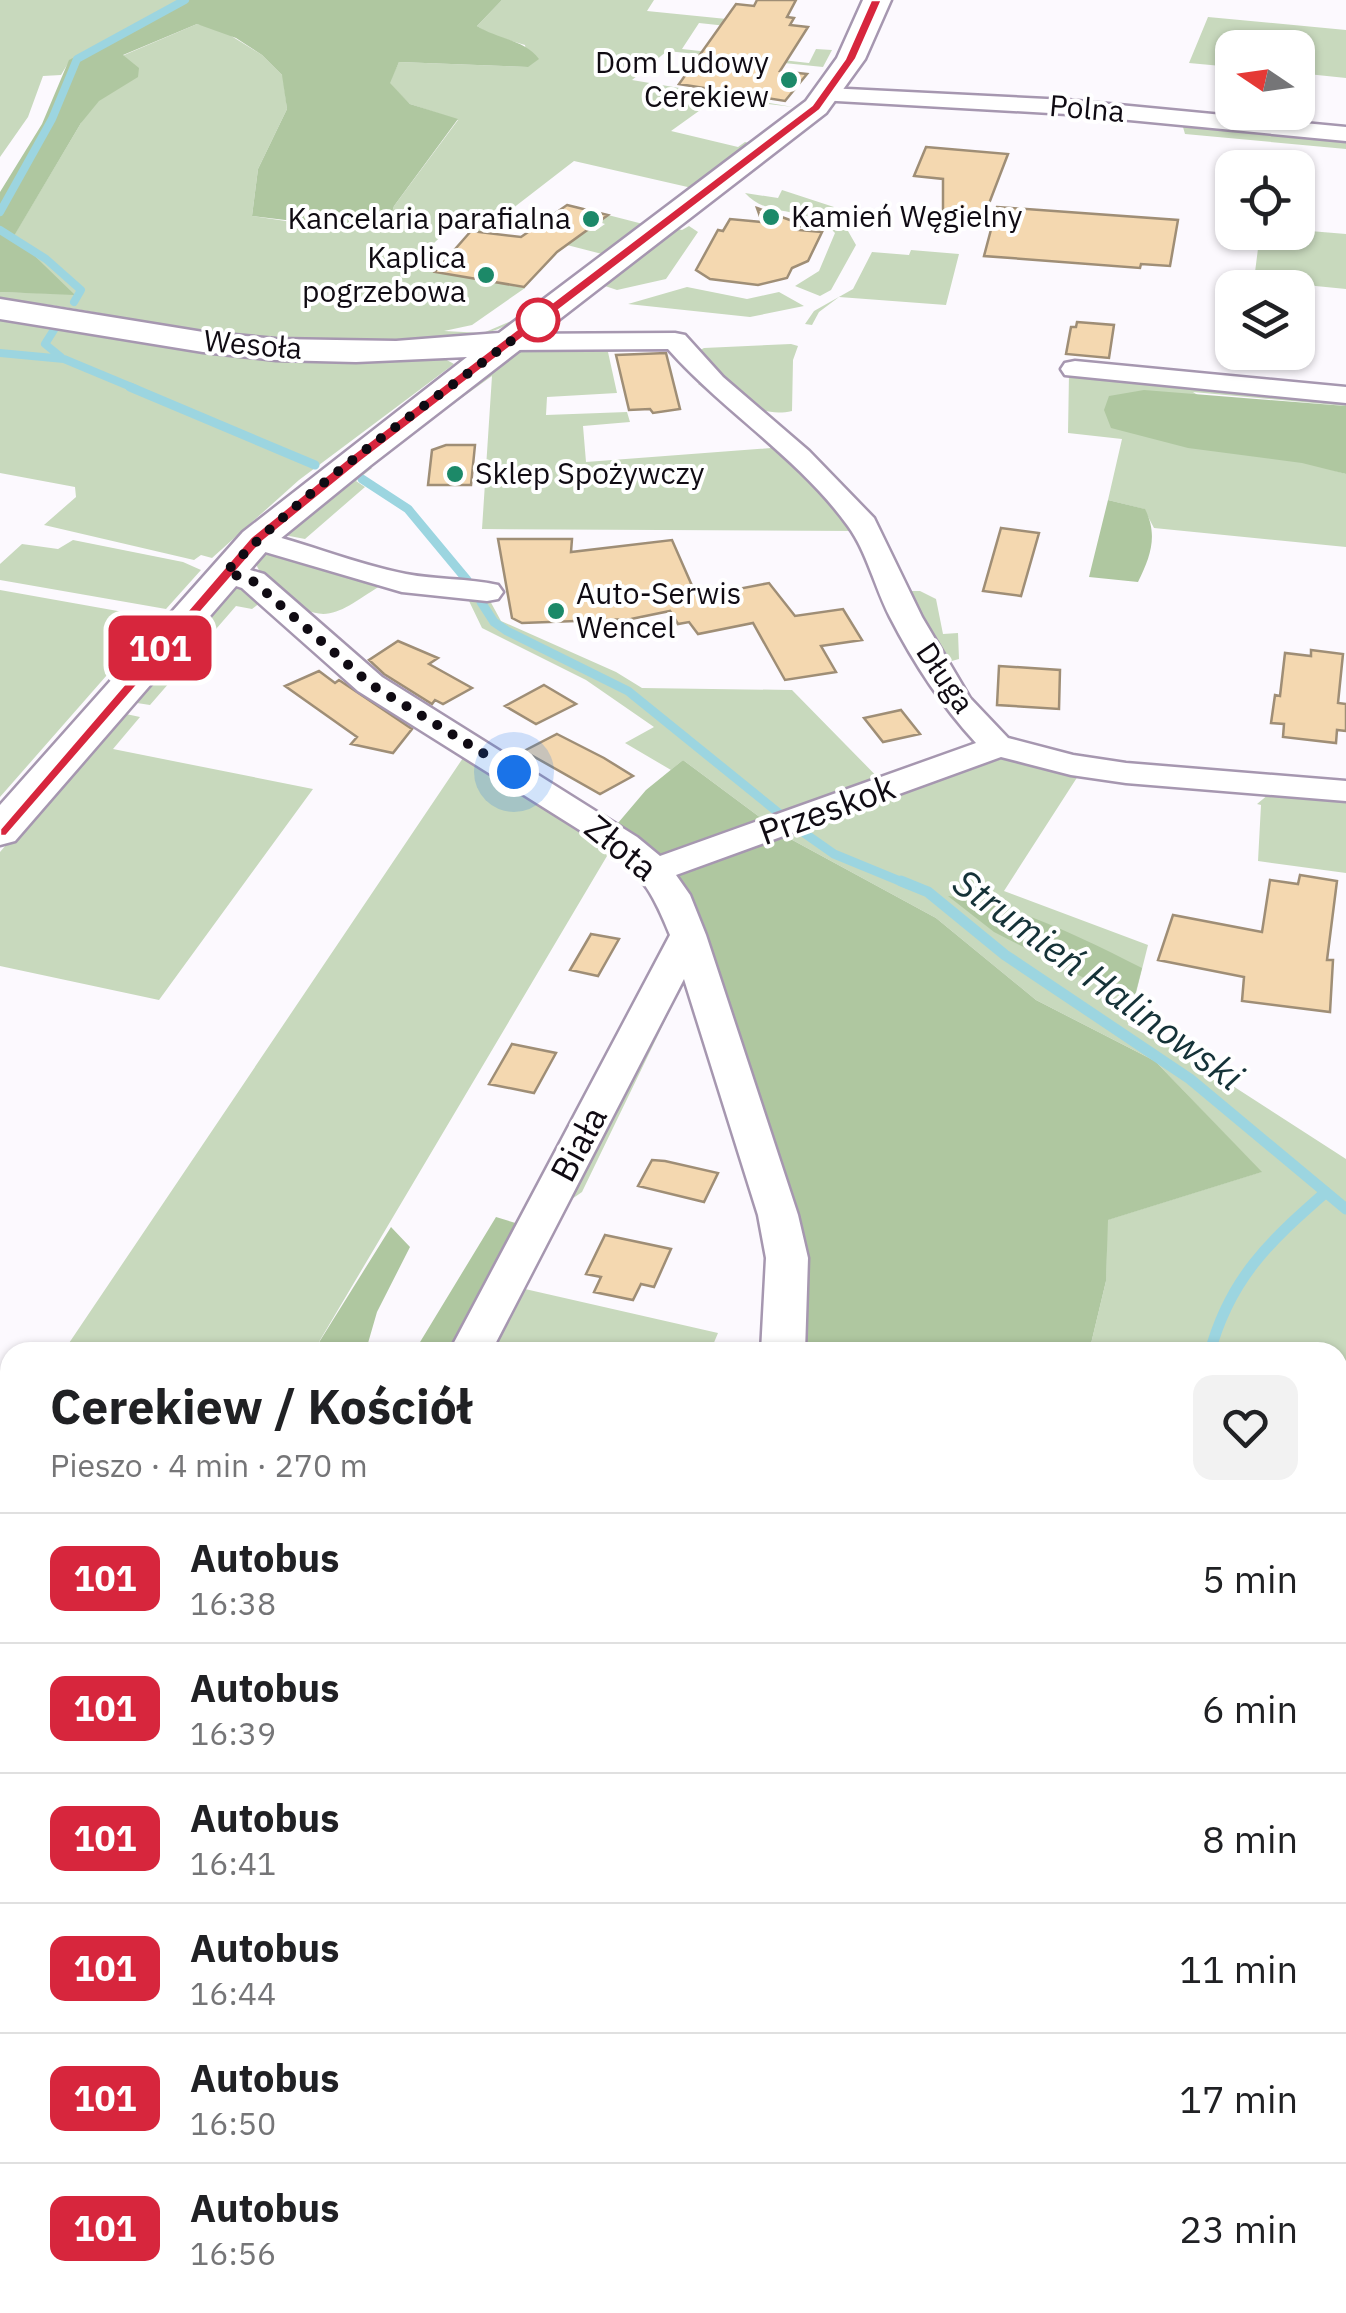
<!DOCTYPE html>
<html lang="pl">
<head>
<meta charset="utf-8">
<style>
  body { margin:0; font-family:"IBM Plex Sans",sans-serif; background:#f2f2f2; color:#202124; height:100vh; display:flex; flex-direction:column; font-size:38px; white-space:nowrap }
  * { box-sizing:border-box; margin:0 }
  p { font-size:32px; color:#757577 }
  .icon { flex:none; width:55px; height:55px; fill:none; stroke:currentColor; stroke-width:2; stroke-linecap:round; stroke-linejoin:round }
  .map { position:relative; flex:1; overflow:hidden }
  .side { position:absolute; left:0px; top:1342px; width:1348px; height:972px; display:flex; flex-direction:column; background:#fff; border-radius:30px 30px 0 0; box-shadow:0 2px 8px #0004 }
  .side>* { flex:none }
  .badge { padding:0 20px; border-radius:15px; font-size:35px; line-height:65px }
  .needle { width:65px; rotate:283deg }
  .fabs { position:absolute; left:1215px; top:30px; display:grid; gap:20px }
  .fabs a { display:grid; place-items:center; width:100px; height:100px; border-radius:20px; background:#fff; box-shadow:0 2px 8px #0004; font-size:50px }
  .you { position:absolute; width:50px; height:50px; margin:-25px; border:8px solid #fff; border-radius:50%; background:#1a73e8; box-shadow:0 0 0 15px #1a73e833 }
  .map>.badge { position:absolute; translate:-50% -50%; box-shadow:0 0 0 5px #fff }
  .round { display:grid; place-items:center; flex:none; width:105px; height:105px; border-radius:20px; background:#f2f2f2 }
  .summary { display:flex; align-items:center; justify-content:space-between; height:170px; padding:0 50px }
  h1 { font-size:48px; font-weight:700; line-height:75px }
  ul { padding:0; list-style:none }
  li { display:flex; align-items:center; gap:30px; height:130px; padding:0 50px; border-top:2px solid #e0e0e0 }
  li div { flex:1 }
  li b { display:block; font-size:38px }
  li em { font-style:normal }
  li .badge { min-width:110px; font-weight:700; text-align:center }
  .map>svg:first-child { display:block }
  .green { fill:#c8d9bd }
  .forest { fill:#afc7a0 }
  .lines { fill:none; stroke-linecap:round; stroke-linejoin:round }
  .stream-far3 { stroke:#9cd5e0; stroke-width:8 }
  .stream-far2 { stroke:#9cd5e0; stroke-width:9 }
  .stream-far1 { stroke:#9cd5e0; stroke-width:11 }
  .stream { stroke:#9cd5e0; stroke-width:15 }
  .building { fill:#f4d8b0; stroke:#9f8e76; stroke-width:2.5 }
  .minor-casing { stroke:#a697b0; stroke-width:5 }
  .tertiary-casing { stroke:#a697b0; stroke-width:5 }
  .minor { fill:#fff; fill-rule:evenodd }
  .tertiary { fill:#fff; fill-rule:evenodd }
  .line { fill:#d7263d; stroke:#fff; stroke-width:2.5 }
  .walk { stroke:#100b13; stroke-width:10; stroke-dasharray:0 18 }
  .poi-dot { fill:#1c8968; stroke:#fff; stroke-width:4 }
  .stop-dot { fill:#fff; stroke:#d7263d; stroke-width:5 }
  .labels { text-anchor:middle; stroke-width:8; stroke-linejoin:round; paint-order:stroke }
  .far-poi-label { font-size:30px; fill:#100b13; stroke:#fff; text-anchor:end }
  .far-street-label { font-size:30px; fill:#100b13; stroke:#fff }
  .street-label { font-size:35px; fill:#100b13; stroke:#fff }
  .water-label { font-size:38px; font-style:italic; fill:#153238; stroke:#fff }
</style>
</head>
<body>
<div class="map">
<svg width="1346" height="2313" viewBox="0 0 1346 2313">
  <rect width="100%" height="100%" fill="#fcf9fe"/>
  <path class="green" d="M 0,0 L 180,0 L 70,60 L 61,75 L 43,76 L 28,117 L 0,157 Z
    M 502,0 L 654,0 L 647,11 L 787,25 L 782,32 L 699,23 L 682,49 L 809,63 L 816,49 L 832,50 L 823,67 L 667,51 L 632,80 L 793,107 L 717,98 L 671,131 L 738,147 L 745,142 L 752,144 L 692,188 L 574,161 L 482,232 L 450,228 L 420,256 L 427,258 L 419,269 L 525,288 L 472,325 L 444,331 L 483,333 L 523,316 C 486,342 442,339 397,340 C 333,342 269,344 205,333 C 136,321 70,305 0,299 L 0,292 L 73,294 L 13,237 L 81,123 L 96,67 L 197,24 L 220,29 L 262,55 L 283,76 L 287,109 L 258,169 L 252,216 L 299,223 L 388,225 L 394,206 L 458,120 L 410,104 L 389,83 L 399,62 L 528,67 L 525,45 L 491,35 L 477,26 Z
    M 1208,17 L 1346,30 L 1346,78 L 1298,73 L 1298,48 L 1232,48 L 1232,67 L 1189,63 Z
    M 1195,124 L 1346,138 L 1346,149 L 1185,134 L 1183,127 Z
    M 782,190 L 840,209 L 844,216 L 840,217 L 856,245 L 831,290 L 820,296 L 795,286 L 819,271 L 835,233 C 810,204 769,220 745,193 L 778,198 Z
    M 608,215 L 643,224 L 602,254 L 567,245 L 588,230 L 595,231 L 605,224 L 599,222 Z
    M 689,226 L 698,232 L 666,279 L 617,290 L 605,286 L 674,228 L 682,230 Z
    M 1298,230 L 1346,234 L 1346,289 L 1254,280 L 1260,233 Z
    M 911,250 L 959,254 L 946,305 L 839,297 L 819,312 L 812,325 L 805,324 L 814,311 L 853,289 L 872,252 L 909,255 Z
    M 687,287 L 747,299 L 779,292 L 804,306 L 750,317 L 628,304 Z
    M 0,315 L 445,359 L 454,364 L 299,480 L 212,558 L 201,555 L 194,560 L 44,525 L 76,497 L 75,487 L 0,473 Z
    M 791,344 L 798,346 L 793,360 L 792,411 C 748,421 725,380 698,351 L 704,348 Z
    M 670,349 L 608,352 L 617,393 L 547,397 L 546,415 L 627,412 L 630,422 L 583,426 L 586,462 L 771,448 L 734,411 L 698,384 L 703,383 L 830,495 L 855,531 L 482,529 L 492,376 L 449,407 L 448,404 L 519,350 Z
    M 1069,374 L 1346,399 L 1346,406 L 1193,392 L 1295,459 L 1346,474 L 1346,547 L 1154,528 L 1144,509 L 1108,500 L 1122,439 L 1068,433 Z
    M 357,468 L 372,468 L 356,481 L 365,487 L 305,539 L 279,534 Z
    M 73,540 L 183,562 L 201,570 L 166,609 L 0,580 L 0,564 L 22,544 L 58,549 Z
    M 264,551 L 279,554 L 380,586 C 341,610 325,630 284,595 C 272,584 259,577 255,560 Z
    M 237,585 L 265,599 L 252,609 L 236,606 L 150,705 L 137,703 L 133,697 L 211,605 Z
    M 0,590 L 157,618 L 0,797 Z
    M 909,591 L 920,591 L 936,599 L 943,634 L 958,633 L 959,659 L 948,662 L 955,672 L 926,638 Z
    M 489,599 L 501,621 L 616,672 L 642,688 L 792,690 L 897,797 L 1000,755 L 1078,776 L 1004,891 L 1148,945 L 1128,1025 L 1191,1059 L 1346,1159 L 1346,2124 L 1338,2122 L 1338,1352 L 1089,1352 L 1106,1281 L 1107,1220 L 1261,1172 L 1155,1061 L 1036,1000 L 936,918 L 785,836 L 683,760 L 671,770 L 625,743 L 654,727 L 586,680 L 482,628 L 469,601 Z
    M 126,714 L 140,717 L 113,749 L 313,789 L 159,1000 L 0,966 L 0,852 L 116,717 Z
    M 465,755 L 622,854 L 607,856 L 313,1352 L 63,1352 Z
    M 1269,794 L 1346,795 L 1346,873 L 1258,861 L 1261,805 L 1257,804 Z
    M 687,961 L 690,969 L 582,1192 L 569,1201 L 539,1260 L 531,1256 Z
    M 523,1278 L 525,1289 L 718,1333 L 710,1352 L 482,1352 L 517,1282 Z
    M 10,1431 L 10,2305 L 411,2305 L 407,2313 L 0,2313 L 0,1446 Z
    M 1338,2156 L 1346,2158 L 1346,2313 L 981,2313 L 956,2305 L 1338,2305 Z"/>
  <path class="forest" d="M 180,0 L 502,0 L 477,26 C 497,39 524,39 539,59 L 528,67 L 399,62 L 390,83 L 410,104 L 458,119 L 394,206 L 388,225 L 335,226 L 252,216 L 258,169 L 287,109 L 282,75 L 262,55 L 236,38 L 197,24 L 123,55 L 139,68 L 138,77 L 99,101 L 81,123 L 14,236 L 75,295 L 0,292 L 0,192 L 42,124 L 69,60 Z
    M 1144,390 L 1346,406 L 1346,474 L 1302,463 L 1188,448 L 1111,428 L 1104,410 L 1109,396 Z
    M 1108,500 L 1145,509 C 1158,535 1151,556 1138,582 L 1089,577 Z
    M 683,760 L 785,836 L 936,918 L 1036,1000 L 1155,1061 L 1262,1172 L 1108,1220 L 1106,1281 L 1089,1352 L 798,1352 L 806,1274 L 689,902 L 677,874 L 618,823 L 646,790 Z
    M 948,896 C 1016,904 1082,938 1142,968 L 1133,1003 L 994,932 Z
    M 496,1217 L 522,1225 L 455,1352 L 414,1352 Z
    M 391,1227 L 410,1247 L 377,1312 L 366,1350 L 373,1352 L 313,1352 Z"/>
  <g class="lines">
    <path class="stream-far3" d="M 0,212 L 52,119 L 77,59 L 185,0
      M 0,230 L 46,259 L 81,290 L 74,302
      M 57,325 L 45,344 L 61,357
      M 0,353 L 64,359 L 136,389"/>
    <path class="stream-far2" d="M 130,387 L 315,465
      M 362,479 L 408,509 L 467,580
      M 481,602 L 494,622 L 507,631 L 628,691 L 780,814
      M 797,828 L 834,854 L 907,884"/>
    <path class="stream-far1" d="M 901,881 L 928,892 L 1005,955 L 1190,1079 L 1346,1209
      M 1210,1352 C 1230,1278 1270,1241 1326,1192"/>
    <path class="stream" d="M 1338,1962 L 1346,1976"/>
  </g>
  <path class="building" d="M 757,0 L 796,0 L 787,17 L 794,18 L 790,25 L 808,27 L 780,71 L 807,74 L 785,101 L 679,84 L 736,4 L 754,6 Z
    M 926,147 L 1008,154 L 985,214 L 943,210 L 943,179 L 914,176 Z
    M 567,205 L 608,215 L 557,252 L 524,287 L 435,272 L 471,231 L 521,237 Z
    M 997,207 L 1178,220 L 1170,266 L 1141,264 L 1140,268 L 984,256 Z
    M 757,208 L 801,224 L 798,230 L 822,232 L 808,261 L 792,268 L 787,278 L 758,285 L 710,279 L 696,270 L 718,230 L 723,231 L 730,219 L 762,222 Z
    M 1077,322 L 1114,325 L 1109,358 L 1066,354 L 1071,327 L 1076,327 Z
    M 666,353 L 680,409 L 653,413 L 650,409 L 629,410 L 616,355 Z
    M 446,445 L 475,445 L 471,485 L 428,485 L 432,450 Z
    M 1001,528 L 1039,533 L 1021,596 L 983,591 Z
    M 498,539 L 572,539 L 571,552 L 672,540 L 697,597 L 769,583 L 795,616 L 843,609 L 862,640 L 821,646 L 836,672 L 785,680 L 753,623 L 698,634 L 689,622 L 678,624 L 670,611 L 631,619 L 522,623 L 512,618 Z
    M 398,641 L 438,658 L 429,664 L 472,688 L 443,704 L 435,700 L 432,704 L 384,674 L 369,660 Z
    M 1311,650 L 1343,654 L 1338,703 L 1346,704 L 1346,731 L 1337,730 L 1336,743 L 1283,737 L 1284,724 L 1271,723 L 1275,695 L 1280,696 L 1285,653 L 1311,656 Z
    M 999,666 L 1060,670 L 1059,709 L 997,705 Z
    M 319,671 L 335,683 L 339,680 L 412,729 L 393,753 L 351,744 L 357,737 L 285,686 Z
    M 544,685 L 576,704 L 536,724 L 505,706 Z
    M 901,710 L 920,734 L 883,742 L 864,718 Z
    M 557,734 L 604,758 L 633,776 L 600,794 L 524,751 Z
    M 1300,875 L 1337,881 L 1327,960 L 1333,960 L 1330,1012 L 1242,1001 L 1244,977 L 1158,960 L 1173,915 L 1262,932 L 1270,880 L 1298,884 Z
    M 591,934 L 619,939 L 598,976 L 570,970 Z
    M 512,1044 L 556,1053 L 534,1093 L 489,1084 Z
    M 652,1160 L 665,1161 L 718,1173 L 704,1202 L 638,1186 Z
    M 605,1235 L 671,1249 L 654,1287 L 641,1284 L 633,1300 L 594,1292 L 601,1277 L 586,1274 Z"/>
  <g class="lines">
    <defs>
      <path id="minor" d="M 827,88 L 1067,100 L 1346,127 L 1346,141 L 1067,114 L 819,100 L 815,95 Z
        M 675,333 L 685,335 L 723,377 L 809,451 L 874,518 L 922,617 L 970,698 L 1008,738 L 1073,755 L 1126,763 L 1346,781 L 1346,801 L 1126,783 L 1071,775 L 1001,757 L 676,875 L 690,895 L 706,935 L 798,1215 L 808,1258 L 805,1352 L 761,1352 L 766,1258 L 758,1215 L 684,979 L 491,1352 L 449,1352 L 670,935 C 654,896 645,879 613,851 L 358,691 L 242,588 L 215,579 L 211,572 L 215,565 L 226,563 L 264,574 L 382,677 L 637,837 L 660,856 L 976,743 C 941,705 913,662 890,617 C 875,588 867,552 848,526 C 799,458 723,411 668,349 L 508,350 L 494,342 L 508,334 Z
        M 1075,361 L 1346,387 L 1346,403 L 1065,375 L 1061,369 L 1065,363 Z
        M 256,531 C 306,543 355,564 406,574 C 436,580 468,578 498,585 L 503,592 L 498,599 L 487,601 L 402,592 L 245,546 L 241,540 L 245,534 Z
        M 816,2305 L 874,2305 L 872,2313 L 814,2313 Z"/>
      <path id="tertiary" d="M 863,0 L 891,0 L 865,59 L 826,113 L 371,465 L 269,548 L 15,841 L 0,845 L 0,805 L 243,532 L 467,357 L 356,362 L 276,360 L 203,352 L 0,319 L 0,299 L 203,332 L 276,339 L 396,341 L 499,333 L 806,101 L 837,58 Z"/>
    </defs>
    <use href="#minor" class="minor-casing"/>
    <use href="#tertiary" class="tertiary-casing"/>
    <use href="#minor" class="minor"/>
    <use href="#tertiary" class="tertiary"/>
  </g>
  <path class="line" d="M 871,0 L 882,0 L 856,59 L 820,110 L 363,460 L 261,543 L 6,836 L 0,836 L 0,829 L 251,537 L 353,454 L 812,105 L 845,59 Z"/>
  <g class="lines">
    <path class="walk" d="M 514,772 L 370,684 L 253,581 L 226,572 C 318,476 434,402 538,320"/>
  </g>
  <g class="poi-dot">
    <circle cx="789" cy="80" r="10"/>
    <circle cx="771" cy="217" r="10"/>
    <circle cx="591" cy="219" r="10"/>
    <circle cx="486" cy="275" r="10"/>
    <circle cx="455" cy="474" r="10"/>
    <circle cx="556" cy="611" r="10"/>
  </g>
  <circle class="stop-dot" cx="538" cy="320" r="20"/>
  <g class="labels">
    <g class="far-poi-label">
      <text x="769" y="73">Dom Ludowy<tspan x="769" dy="34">Cerekiew</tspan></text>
      <text x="791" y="227" text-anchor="start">Kamień Węgielny</text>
      <text x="571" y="229">Kancelaria parafialna</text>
      <text x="466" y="268">Kaplica<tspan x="466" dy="34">pogrzebowa</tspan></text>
      <text x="475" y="484" text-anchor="start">Sklep Spożywczy</text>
      <text x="576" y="604" text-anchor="start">Auto-Serwis<tspan x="576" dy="34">Wencel</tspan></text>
    </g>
    <g class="far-street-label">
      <text transform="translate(1087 109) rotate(5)" y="10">Polna</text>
      <text transform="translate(253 345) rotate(5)" y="10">Wesoła</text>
      <text transform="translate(945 678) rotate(56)" y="10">Długa</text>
    </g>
    <g class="street-label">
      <text transform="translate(827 810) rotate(-20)" y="12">Przeskok</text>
      <text transform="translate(621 848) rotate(39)" y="12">Złota</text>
      <text transform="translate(579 1144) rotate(-62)" y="12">Biała</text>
    </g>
    <g class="water-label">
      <text transform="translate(1098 980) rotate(36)" y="13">Strumień Halinowski</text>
    </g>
  </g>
</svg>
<div class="fabs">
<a><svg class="needle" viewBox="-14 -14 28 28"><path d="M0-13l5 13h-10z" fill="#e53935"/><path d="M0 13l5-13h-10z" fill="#757577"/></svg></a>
<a><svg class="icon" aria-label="locate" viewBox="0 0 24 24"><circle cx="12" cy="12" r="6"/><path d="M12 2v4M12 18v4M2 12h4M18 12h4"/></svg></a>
<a><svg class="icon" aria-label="layers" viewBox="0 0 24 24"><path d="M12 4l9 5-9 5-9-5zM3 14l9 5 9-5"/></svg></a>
</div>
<div class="you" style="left:514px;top:772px"></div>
<b class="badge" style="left:160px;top:648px;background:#d7263d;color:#fff">101</b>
<section class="side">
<div class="summary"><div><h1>Cerekiew / Kościół</h1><p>Pieszo · 4 min · 270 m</p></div><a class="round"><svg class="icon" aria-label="heart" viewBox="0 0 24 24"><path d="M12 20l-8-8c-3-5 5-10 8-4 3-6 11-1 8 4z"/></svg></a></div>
<ul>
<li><span class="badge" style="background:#d7263d;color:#fff">101</span><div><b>Autobus</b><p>16:38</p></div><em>5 min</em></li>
<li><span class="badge" style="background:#d7263d;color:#fff">101</span><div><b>Autobus</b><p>16:39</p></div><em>6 min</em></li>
<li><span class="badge" style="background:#d7263d;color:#fff">101</span><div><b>Autobus</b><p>16:41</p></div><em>8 min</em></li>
<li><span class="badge" style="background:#d7263d;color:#fff">101</span><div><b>Autobus</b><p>16:44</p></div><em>11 min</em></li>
<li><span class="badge" style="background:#d7263d;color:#fff">101</span><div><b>Autobus</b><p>16:50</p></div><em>17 min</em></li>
<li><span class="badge" style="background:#d7263d;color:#fff">101</span><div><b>Autobus</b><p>16:56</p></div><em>23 min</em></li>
</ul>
</section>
</div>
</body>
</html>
